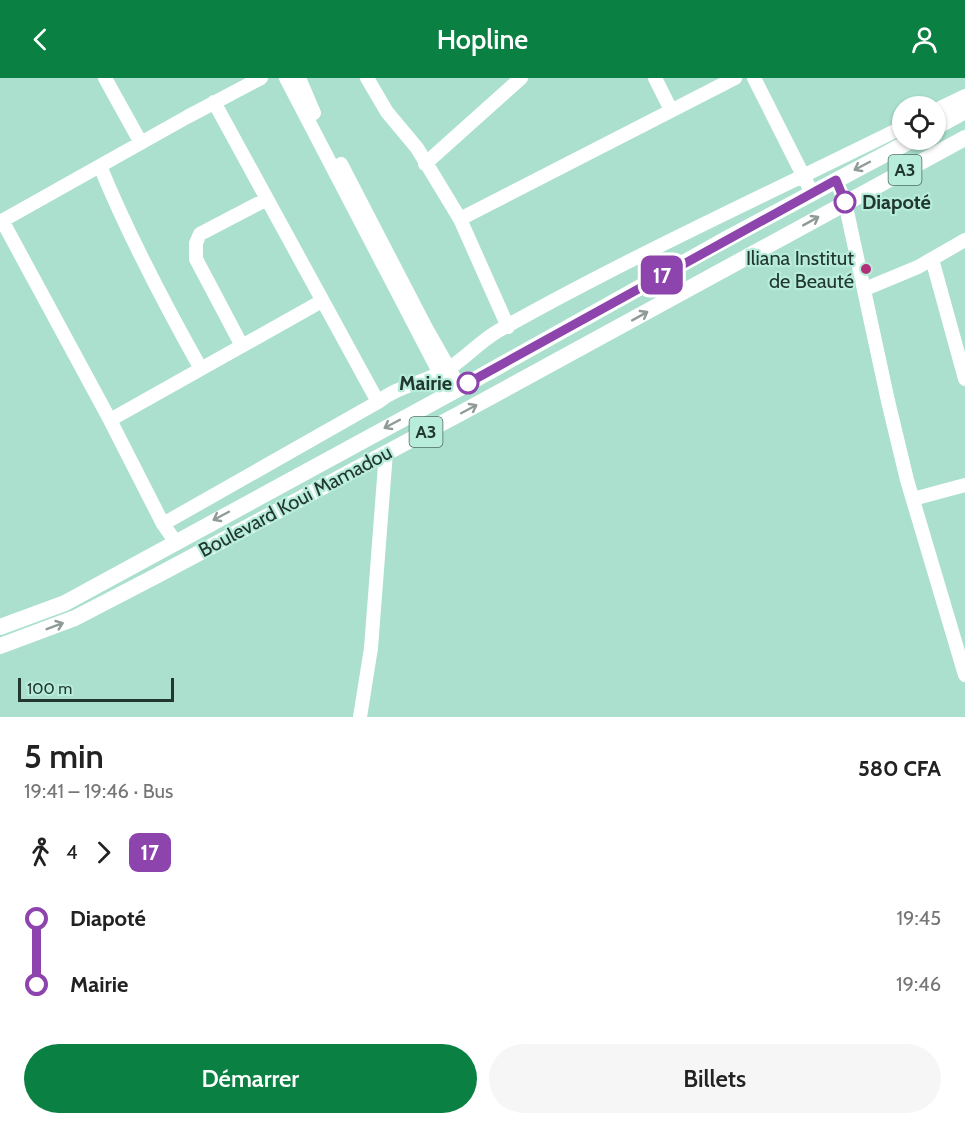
<!DOCTYPE html>
<html lang="fr">
<head>
<meta charset="utf-8">
<style>
  body { margin:0; font-family:Cabin,sans-serif; background:#f6f6f6; color:#222; height:100vh; display:flex; flex-direction:column; font-size:22px; white-space:nowrap }
  * { box-sizing:border-box; margin:0 }
  p { font-size:20px; color:#767676 }
  .icon { flex:none; width:33px; height:33px; fill:none; stroke:currentColor; stroke-width:2; stroke-linecap:round; stroke-linejoin:round }
  .map { position:relative; height:639px; overflow:hidden }
  .panel { display:flex; flex-direction:column; background:#fff; flex:1 }
  .panel>* { flex:none }
  .badge { padding:0 12px; border-radius:9px; font-size:21px; line-height:39px }
  .controls { position:absolute; left:892px; top:18px; display:grid; gap:12px }
  .controls a { display:grid; place-items:center; width:54px; height:54px; border-radius:50%; background:#fff; box-shadow:0 2px 4px #0004; font-size:30px }
  .scale { position:absolute; left:18px; bottom:15px; width:156px; box-sizing:border-box; padding-left:6px; border:3px solid #21372f; border-top:0; font-size:16px; line-height:21px; white-space:nowrap; color:#21372f; -webkit-text-stroke:4px #b7edda; paint-order:stroke }
  .map>.badge { position:absolute; translate:-50% -50%; box-shadow:0 0 0 3px #fff }
  .legs { display:flex; align-items:center; gap:9px; height:66px; padding:0 24px; font-size:20px }
  .legs p { margin-inline-start:auto }
  .head { display:flex; align-items:center; justify-content:space-between; height:102px; padding:0 24px }
  h1 { font-size:33px; font-weight:600; line-height:45px }
  .button { display:flex; gap:12px; margin-top:auto; padding:12px 24px }
  .button a { flex:1; height:69px; border-radius:36px; background:#0b8043; color:#fff; font-size:24px; font-weight:600; line-height:69px; text-align:center }
  .button a+a { background:#f6f6f6; color:#222 }
  ul { padding:0 24px; list-style:none }
  li { display:flex; align-items:center; gap:21px; height:66px; font-size:22px }
  li i { display:grid; place-items:center; width:9px; height:100%; margin:0 8px; background:currentColor }
  li i::after { content:''; width:15px; height:15px; margin:-8px; border:4px solid; border-radius:50%; background:#fff }
  li p { margin-inline-start:auto }
  li:first-child i { background:linear-gradient(#0000 50%,currentColor 0) }
  li:last-child i { background:linear-gradient(currentColor 50%,#0000 0) }
  header { display:flex; justify-content:space-between; align-items:center; height:78px; padding:0 24px; background:#0b8043; color:#fff; font-size:27px; font-weight:600 }
  .map>svg:first-child { display:block }
  .lines { fill:none; stroke-linecap:round; stroke-linejoin:round }
  .minor { stroke:#fff; stroke-width:14 }
  .major { stroke:#fff; stroke-width:16 }
  .oneway { stroke:#909b97 }
  .line-1-casing { stroke:#fff; stroke-width:14 }
  .line-1 { stroke:#8e44ad; stroke-width:9 }
  .stop-1-dot { fill:#fff; stroke:#8e44ad; stroke-width:3 }
  .poi-dot { fill:#b23078; stroke:#b7edda; stroke-width:2 }
  .labels { text-anchor:middle; stroke-width:4.5; stroke-linejoin:round; paint-order:stroke }
  .shield { fill:#b7edda; stroke:#4e6e62; stroke-width:1.5 }
  .shield-label { font-size:18px; font-weight:bold; fill:#21372f }
  .stop-label { font-size:20px; font-weight:bold; fill:#21372f; stroke:#b7edda; text-anchor:start }
  .poi-label { font-size:20px; fill:#21372f; stroke:#b7edda; text-anchor:end }
  .street-label { font-size:20px; fill:#21372f; stroke:#b7edda }
</style>
</head>
<body>
<header><svg class="icon" aria-label="back" viewBox="0 0 24 24"><path d="M15 5l-7 7 7 7"/></svg>Hopline<svg class="icon" aria-label="person" viewBox="0 0 24 24"><circle cx="12" cy="8" r="4"/><path d="M4 21q1-7 8-7t8 7"/></svg></header>
<div class="map">
<svg width="965" height="639" viewBox="0 0 965 639">
  <rect width="100%" height="100%" fill="#aae0cd"/>
  <g class="lines">
    <path class="minor" d="M 105,0 L 141,65
      M 286,0 L 450,315
      M 299,0 L 314,35
      M 367,0 L 387,34 L 417,70 L 460,141 L 508,249
      M 655,0 L 671,32
      M 754,0 L 812,115
      M 214,24 L 378,324
      M 936,32 L 965,18
      M 341,86 L 426,250 L 460,310
      M 425,86 L 521,0
      M 100,88 C 129,159 164,225 201,291
      M 845,124 L 888,323 L 907,402 L 965,597
      M 460,141 L 735,0
      M 0,144 L 187,39 L 261,0
      M 3,144 L 110,342 L 163,446 L 175,463
      M 932,181 L 965,301
      M 865,211 L 918,189 L 965,162
      M 242,268 L 196,181 L 196,165 L 200,156 L 267,121
      M 110,342 L 322,223
      M 913,421 L 965,407
      M 163,446 L 378,324 C 399,307 428,304 451,289 C 467,278 481,263 498,253 C 629,179 768,116 903,49
      M 360,639 L 371,570 L 386,374"/>
    <path class="major" d="M 936,49 L 965,33
      M 0,549 L 65,525 L 460,310 L 728,160 L 912,62
      M 0,568 L 75,540 L 156,498 L 461,335 L 965,60"/>
  </g>
  <defs><path id="oneway-shaft" d="M-6 0H5M1.5-3L5.5 0L1.5 3" fill="none" stroke-width="1.6" stroke-linecap="round" stroke-linejoin="round" transform="scale(1.5)"/></defs>
  <g class="oneway">
    <use href="#oneway-shaft" transform="translate(862 88) rotate(152)"/>
    <use href="#oneway-shaft" transform="translate(811 143) rotate(-29)"/>
    <use href="#oneway-shaft" transform="translate(640 238) rotate(-29)"/>
    <use href="#oneway-shaft" transform="translate(469 331) rotate(-28)"/>
    <use href="#oneway-shaft" transform="translate(392 346) rotate(152)"/>
    <use href="#oneway-shaft" transform="translate(221 438) rotate(152)"/>
    <use href="#oneway-shaft" transform="translate(55 548) rotate(-21)"/>
  </g>
  <g class="lines">
    <defs>
      <path id="line-1" d="M 468,305 L 836,102 L 845,124"/>
    </defs>
    <use href="#line-1" class="line-1-casing"/>
    <use href="#line-1" class="line-1"/>
  </g>
  <g class="stop-1-dot">
    <circle cx="845" cy="124" r="10"/>
    <circle cx="468" cy="305" r="10"/>
  </g>
  <circle class="poi-dot" cx="866" cy="191" r="6"/>
  <g class="labels">
    <g class="shield">
      <rect x="888.5" y="77" width="33" height="30" rx="4.5"/>
      <rect x="409.5" y="339" width="33" height="30" rx="4.5"/>
    </g>
    <g class="shield-label">
      <text x="905" y="98">A3</text>
      <text x="426" y="360">A3</text>
    </g>
    <g class="stop-label">
      <text x="862" y="131">Diapoté</text>
      <text x="452" y="312" text-anchor="end">Mairie</text>
    </g>
    <g class="poi-label">
      <text x="854" y="187">Iliana Institut<tspan x="854" dy="23">de Beauté</tspan></text>
    </g>
    <g class="street-label">
      <text transform="translate(295 423) rotate(-28)" y="7">Boulevard Koui Mamadou</text>
    </g>
  </g>
</svg>
<div class="controls">
<a><svg class="icon" aria-label="locate" viewBox="0 0 24 24"><circle cx="12" cy="12" r="6"/><path d="M12 2v4M12 18v4M2 12h4M18 12h4"/></svg></a>
</div>
<div class="scale">100 m</div>
<b class="badge" style="left:662px;top:197px;background:#8e44ad;color:#fff">17</b>
</div>
<section class="panel">
<div class="head"><div><h1>5 min</h1><p>19:41 – 19:46 · Bus</p></div><b>580 CFA</b></div>
<div class="legs"><svg class="icon" aria-label="walk" viewBox="0 0 24 24"><circle cx="13" cy="4" r="2"/><path d="M13 8l-2 6 4 7M11 14l-3 7M7 12l3-4h3l4 4"/></svg>4<svg class="icon" aria-label="forward" viewBox="0 0 24 24"><path d="M9 5l7 7-7 7"/></svg><b class="badge" style="background:#8e44ad;color:#fff">17</b></div>
<ul>
<li><i style="color:#8e44ad"></i><b>Diapoté</b><p>19:45</p></li>
<li><i style="color:#8e44ad"></i><b>Mairie</b><p>19:46</p></li>
</ul>
<div class="button"><a>Démarrer</a><a>Billets</a></div>
</section>
</body>
</html>
